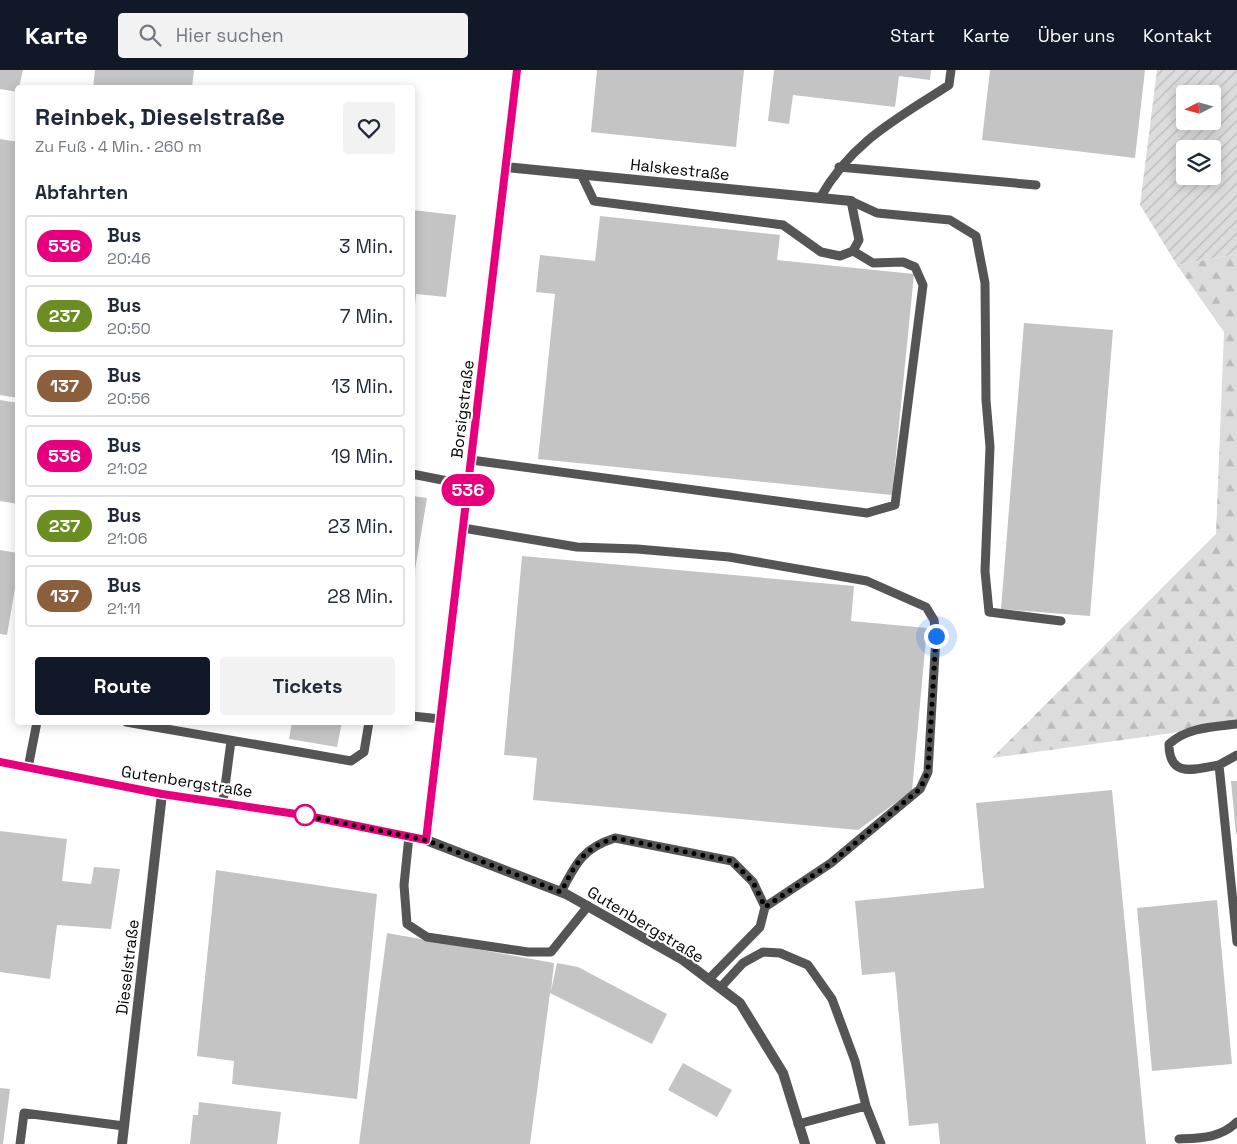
<!DOCTYPE html>
<html lang="de">
<head>
<meta charset="utf-8">
<style>
  body { margin:0; font-family:"Space Grotesk",sans-serif; background:#f2f2f3; color:#1f2937; height:100vh; display:flex; flex-direction:column; font-size:19px; white-space:nowrap }
  * { box-sizing:border-box; margin:0 }
  p { font-size:16px; color:#747a83 }
  .icon { flex:none; width:28px; height:28px; fill:none; stroke:currentColor; stroke-width:2; stroke-linecap:round; stroke-linejoin:round }
  .map { position:relative; flex:1; overflow:hidden }
  .details { position:absolute; left:15px; top:15px; width:400px; height:640px; display:flex; flex-direction:column; background:#fff; border-radius:5px; box-shadow:0 2px 12px #0003 }
  .details>* { flex:none }
  .badge { padding:0 10px; border-radius:16px; font-size:18px; line-height:32px }
  .needle { width:32px; rotate:264deg }
  .fabs { position:absolute; left:1176px; top:15px; display:grid; gap:10px }
  .fabs a { display:grid; place-items:center; width:45px; height:45px; border-radius:5px; background:#fff; box-shadow:0 2px 12px #0003; font-size:25px }
  .you { position:absolute; width:25px; height:25px; margin:-12px; border:4px solid #fff; border-radius:50%; background:#1a73e8; box-shadow:0 0 0 8px #1a73e833 }
  .map>.badge { position:absolute; translate:-50% -50%; box-shadow:0 0 0 2px #fff }
  h2 { padding:0 20px; font-size:19px; line-height:45px }
  .round { display:grid; place-items:center; flex:none; width:52px; height:52px; border-radius:5px; background:#f2f2f3 }
  .summary { display:flex; align-items:center; justify-content:space-between; height:85px; padding:0 20px }
  h1 { font-size:24px; font-weight:800; line-height:38px }
  .action { display:flex; gap:10px; margin-top:auto; padding:10px 20px }
  .action a { flex:1; height:58px; border-radius:5px; background:#111827; color:#fff; font-size:20px; font-weight:800; line-height:58px; text-align:center }
  .action a+a { background:#f2f2f3; color:#1f2937 }
  ul { padding:0; list-style:none }
  li { display:flex; align-items:center; gap:15px; height:62px; margin:0 10px 8px; padding:0 10px; border:2px solid #e0e1e3; border-radius:5px }
  li div { flex:1 }
  li b { display:block; font-size:19px }
  li em { font-style:normal }
  li .badge { min-width:55px; font-weight:700; text-align:center }
  header { display:flex; align-items:center; gap:30px; box-sizing:border-box; height:70px; padding:0 25px; background:#111827; color:#fff }
  header strong { font-size:24px }
  nav { display:flex; gap:28px; margin-inline-start:auto; font-size:18px }
  .search { width:350px; height:45px; background:#f2f2f3; display:flex; align-items:center; gap:12px; box-sizing:border-box; padding:0 18px; border-radius:5px; color:#747a83; font-size:19px }
  .map>svg:first-child { display:block }
  .forest { fill:url(#forest-firs) }
  .garden { fill:url(#garden-furrows); fill-rule:evenodd }
  .building { fill:#c4c4c4 }
  .lines { fill:none; stroke-linecap:round; stroke-linejoin:round }
  .lane { stroke:#555; stroke-width:9 }
  .street { stroke:#555; stroke-width:10 }
  .line-casing { stroke:#fff; stroke-width:11 }
  .line { stroke:#e6007e; stroke-width:8 }
  .walk { stroke:#000; stroke-width:5; stroke-dasharray:0 9 }
  .stop-dot { fill:#fff; stroke:#e6007e; stroke-width:2.5 }
  .labels { text-anchor:middle; stroke-width:4.5; stroke-linejoin:round; paint-order:stroke }
  .street-label { font-size:16px; fill:#000; stroke:#fff }
</style>
</head>
<body>
<header>
<strong>Karte</strong>
<div class="search"><svg class="icon" aria-label="search" viewBox="0 0 24 24"><circle cx="10" cy="10" r="6"/><path d="M15 15l6 6"/></svg>Hier suchen</div>
<nav><a>Start</a><a>Karte</a><a>Über uns</a><a>Kontakt</a></nav>
</header>
<div class="map">
<svg width="1237" height="1074" viewBox="0 0 1237 1074">
  <defs>
    <pattern id="forest-firs" width="22" height="20" patternUnits="userSpaceOnUse" patternTransform="scale(1.25)"><rect width="22" height="20" fill="#dcdcdc"/><path d="M5 1l3.5 6h-7zM16 11l3.5 6h-7z" fill="#bbb"/></pattern>
    <pattern id="garden-furrows" width="10" height="10" patternUnits="userSpaceOnUse" patternTransform="scale(1.25)"><rect width="10" height="10" fill="#dcdcdc"/><path d="M-1 1l2-2M0 10L10 0M9 11l2-2" fill="none" stroke="#bbb"/></pattern>
  </defs>
  <rect width="100%" height="100%" fill="#fff"/>
  <path class="forest" d="M 1237,184 L 1237,654 L 992,688 L 1216,464 L 1224,262 L 1177,195 Z"/>
  <path class="garden" d="M 1157,0 L 1237,0 L 1237,184 L 1177,195 L 1140,135 ZM 1185,24 L 1212,24 L 1212,51 L 1185,51 ZM 1185,79 L 1212,79 L 1212,106 L 1185,106 Z"/>
  <path class="building" d="M 0,0 L 23,0 L 18,22 L 0,19 Z
    M 95,0 L 194,0 L 192,18 L 93,18 Z
    M 597,0 L 744,0 L 736,77 L 591,62 Z
    M 774,0 L 931,0 L 930,10 L 899,6 L 895,37 L 793,25 L 789,54 L 768,51 Z
    M 990,0 L 1145,0 L 1135,88 L 982,70 Z
    M 0,69 L 18,72 L 18,328 L 0,325 Z
    M 412,140 L 456,145 L 446,227 L 416,224 L 414,246 Z
    M 600,146 L 780,165 L 777,190 L 914,204 L 892,425 L 538,389 L 555,224 L 536,222 L 540,185 L 595,191 Z
    M 1024,253 L 1113,260 L 1090,546 L 1001,539 Z
    M 0,330 L 18,333 L 18,434 L 0,431 Z
    M 412,426 L 427,428 L 414,506 L 412,506 Z
    M 0,480 L 18,483 L 18,501 L 7,565 L 0,564 Z
    M 522,486 L 854,516 L 851,551 L 927,558 L 912,721 L 858,760 L 533,730 L 537,688 L 504,685 Z
    M 292,652 L 342,652 L 337,677 L 289,669 Z
    M 1231,711 L 1237,711 L 1237,764 L 1236,764 Z
    M 1112,720 L 1146,1074 L 940,1074 L 938,1053 L 909,1056 L 895,902 L 862,905 L 855,831 L 984,818 L 976,733 Z
    M 0,761 L 67,769 L 62,811 L 91,814 L 94,797 L 120,799 L 111,859 L 57,855 L 50,909 L 0,902 Z
    M 216,800 L 377,824 L 357,1029 L 232,1014 L 234,991 L 197,986 Z
    M 1217,830 L 1232,994 L 1152,1001 L 1137,838 Z
    M 387,863 L 554,893 L 551,921 L 557,893 L 578,897 L 667,944 L 652,974 L 550,923 L 530,1074 L 359,1074 Z
    M 683,993 L 732,1020 L 717,1047 L 668,1020 Z
    M 0,1018 L 10,1019 L 3,1074 L 0,1074 Z
    M 199,1032 L 281,1042 L 277,1074 L 190,1074 L 193,1045 L 198,1045 Z"/>
  <g class="lines">
    <path class="lane" d="M 839,97 L 1036,115
      M 581,104 L 594,131 L 783,155 L 821,182 L 840,186 L 853,181 L 859,170 L 851,131
      M 820,128 C 852,71 897,49 949,15 L 951,0
      M 851,131 L 877,143 L 950,150 L 976,166 L 985,213 L 986,330 L 990,377 L 985,501 L 989,542 L 1061,551
      M 471,390 L 867,443 L 895,435 L 923,215 L 915,197 L 903,192 L 873,193 L 853,181
      M 412,404 L 468,415
      M 463,458 L 577,477 L 637,479 L 729,487 L 867,511 L 926,537 L 934,550 L 936,566 L 928,702 L 920,719 L 831,793 L 765,837
      M 412,646 L 440,649
      M 126,652 L 351,691 L 364,682 L 369,652
      M 1237,685 L 1219,695 L 1237,872
      M 1219,695 C 1195,699 1169,709 1169,674 C 1188,657 1213,657 1237,654
      M 28,698 L 37,652
      M 223,732 L 231,671
      M 409,766 L 404,815 L 407,854 L 427,867 L 528,882 L 551,882 L 588,836
      M 561,822 C 576,793 583,778 615,768 L 732,791 L 753,812 L 765,837 L 760,857 L 709,909
      M 720,918 L 743,893 L 763,882 L 780,883 L 808,895 L 832,929 L 855,991 L 866,1036 L 881,1074
      M 798,1054 L 866,1036
      M 1179,1069 C 1201,1068 1221,1068 1237,1052
      M 20,1074 L 24,1043 L 124,1056"/>
    <path class="street" d="M 506,97 L 851,131
      M 0,692 L 162,724 L 303,745 L 426,770 L 566,824 L 683,890 L 740,933 L 783,1003 L 805,1074
      M 426,770 L 517,0
      M 122,1074 L 162,724"/>
  </g>
  <g class="lines">
    <defs>
      <path id="line" d="M 0,692 L 162,724 L 303,745 L 426,770 L 517,0"/>
    </defs>
    <use href="#line" class="line-casing"/>
    <use href="#line" class="line"/>
    <path class="walk" d="M 305,745 L 303,745 L 426,770 L 561,822 C 576,793 583,778 615,768 L 732,791 L 753,812 L 765,837 L 830,794 L 920,719 L 928,702 L 936,566"/>
  </g>
  <circle class="stop-dot" cx="305" cy="745" r="10"/>
  <g class="labels">
    <g class="street-label">
      <text transform="translate(680 99) rotate(6)" y="6">Halskestraße</text>
      <text transform="translate(462 339) rotate(-83)" y="6">Borsigstraße</text>
      <text transform="translate(187 711) rotate(9)" y="6">Gutenbergstraße</text>
      <text transform="translate(646 854) rotate(31)" y="6">Gutenbergstraße</text>
      <text transform="translate(127 897) rotate(-83)" y="6">Dieselstraße</text>
    </g>
  </g>
</svg>
<div class="fabs">
<a><svg class="needle" viewBox="-14 -14 28 28"><path d="M0-13l5 13h-10z" fill="#e53935"/><path d="M0 13l5-13h-10z" fill="#747a83"/></svg></a>
<a><svg class="icon" aria-label="layers" viewBox="0 0 24 24"><path d="M12 4l9 5-9 5-9-5zM3 14l9 5 9-5"/></svg></a>
</div>
<div class="you" style="left:936px;top:566px"></div>
<b class="badge" style="left:468px;top:420px;background:#e6007e;color:#fff">536</b>
<section class="details">
<div class="summary"><div><h1>Reinbek, Dieselstraße</h1><p>Zu Fuß · 4 Min. · 260 m</p></div><a class="round"><svg class="icon" aria-label="heart" viewBox="0 0 24 24"><path d="M12 20l-8-8c-3-5 5-10 8-4 3-6 11-1 8 4z"/></svg></a></div>
<h2>Abfahrten</h2>
<ul>
<li><span class="badge" style="background:#e6007e;color:#fff">536</span><div><b>Bus</b><p>20:46</p></div><em>3 Min.</em></li>
<li><span class="badge" style="background:#6b8e23;color:#fff">237</span><div><b>Bus</b><p>20:50</p></div><em>7 Min.</em></li>
<li><span class="badge" style="background:#8b5e3c;color:#fff">137</span><div><b>Bus</b><p>20:56</p></div><em>13 Min.</em></li>
<li><span class="badge" style="background:#e6007e;color:#fff">536</span><div><b>Bus</b><p>21:02</p></div><em>19 Min.</em></li>
<li><span class="badge" style="background:#6b8e23;color:#fff">237</span><div><b>Bus</b><p>21:06</p></div><em>23 Min.</em></li>
<li><span class="badge" style="background:#8b5e3c;color:#fff">137</span><div><b>Bus</b><p>21:11</p></div><em>28 Min.</em></li>
</ul>
<div class="action"><a>Route</a><a>Tickets</a></div>
</section>
</div>
</body>
</html>
